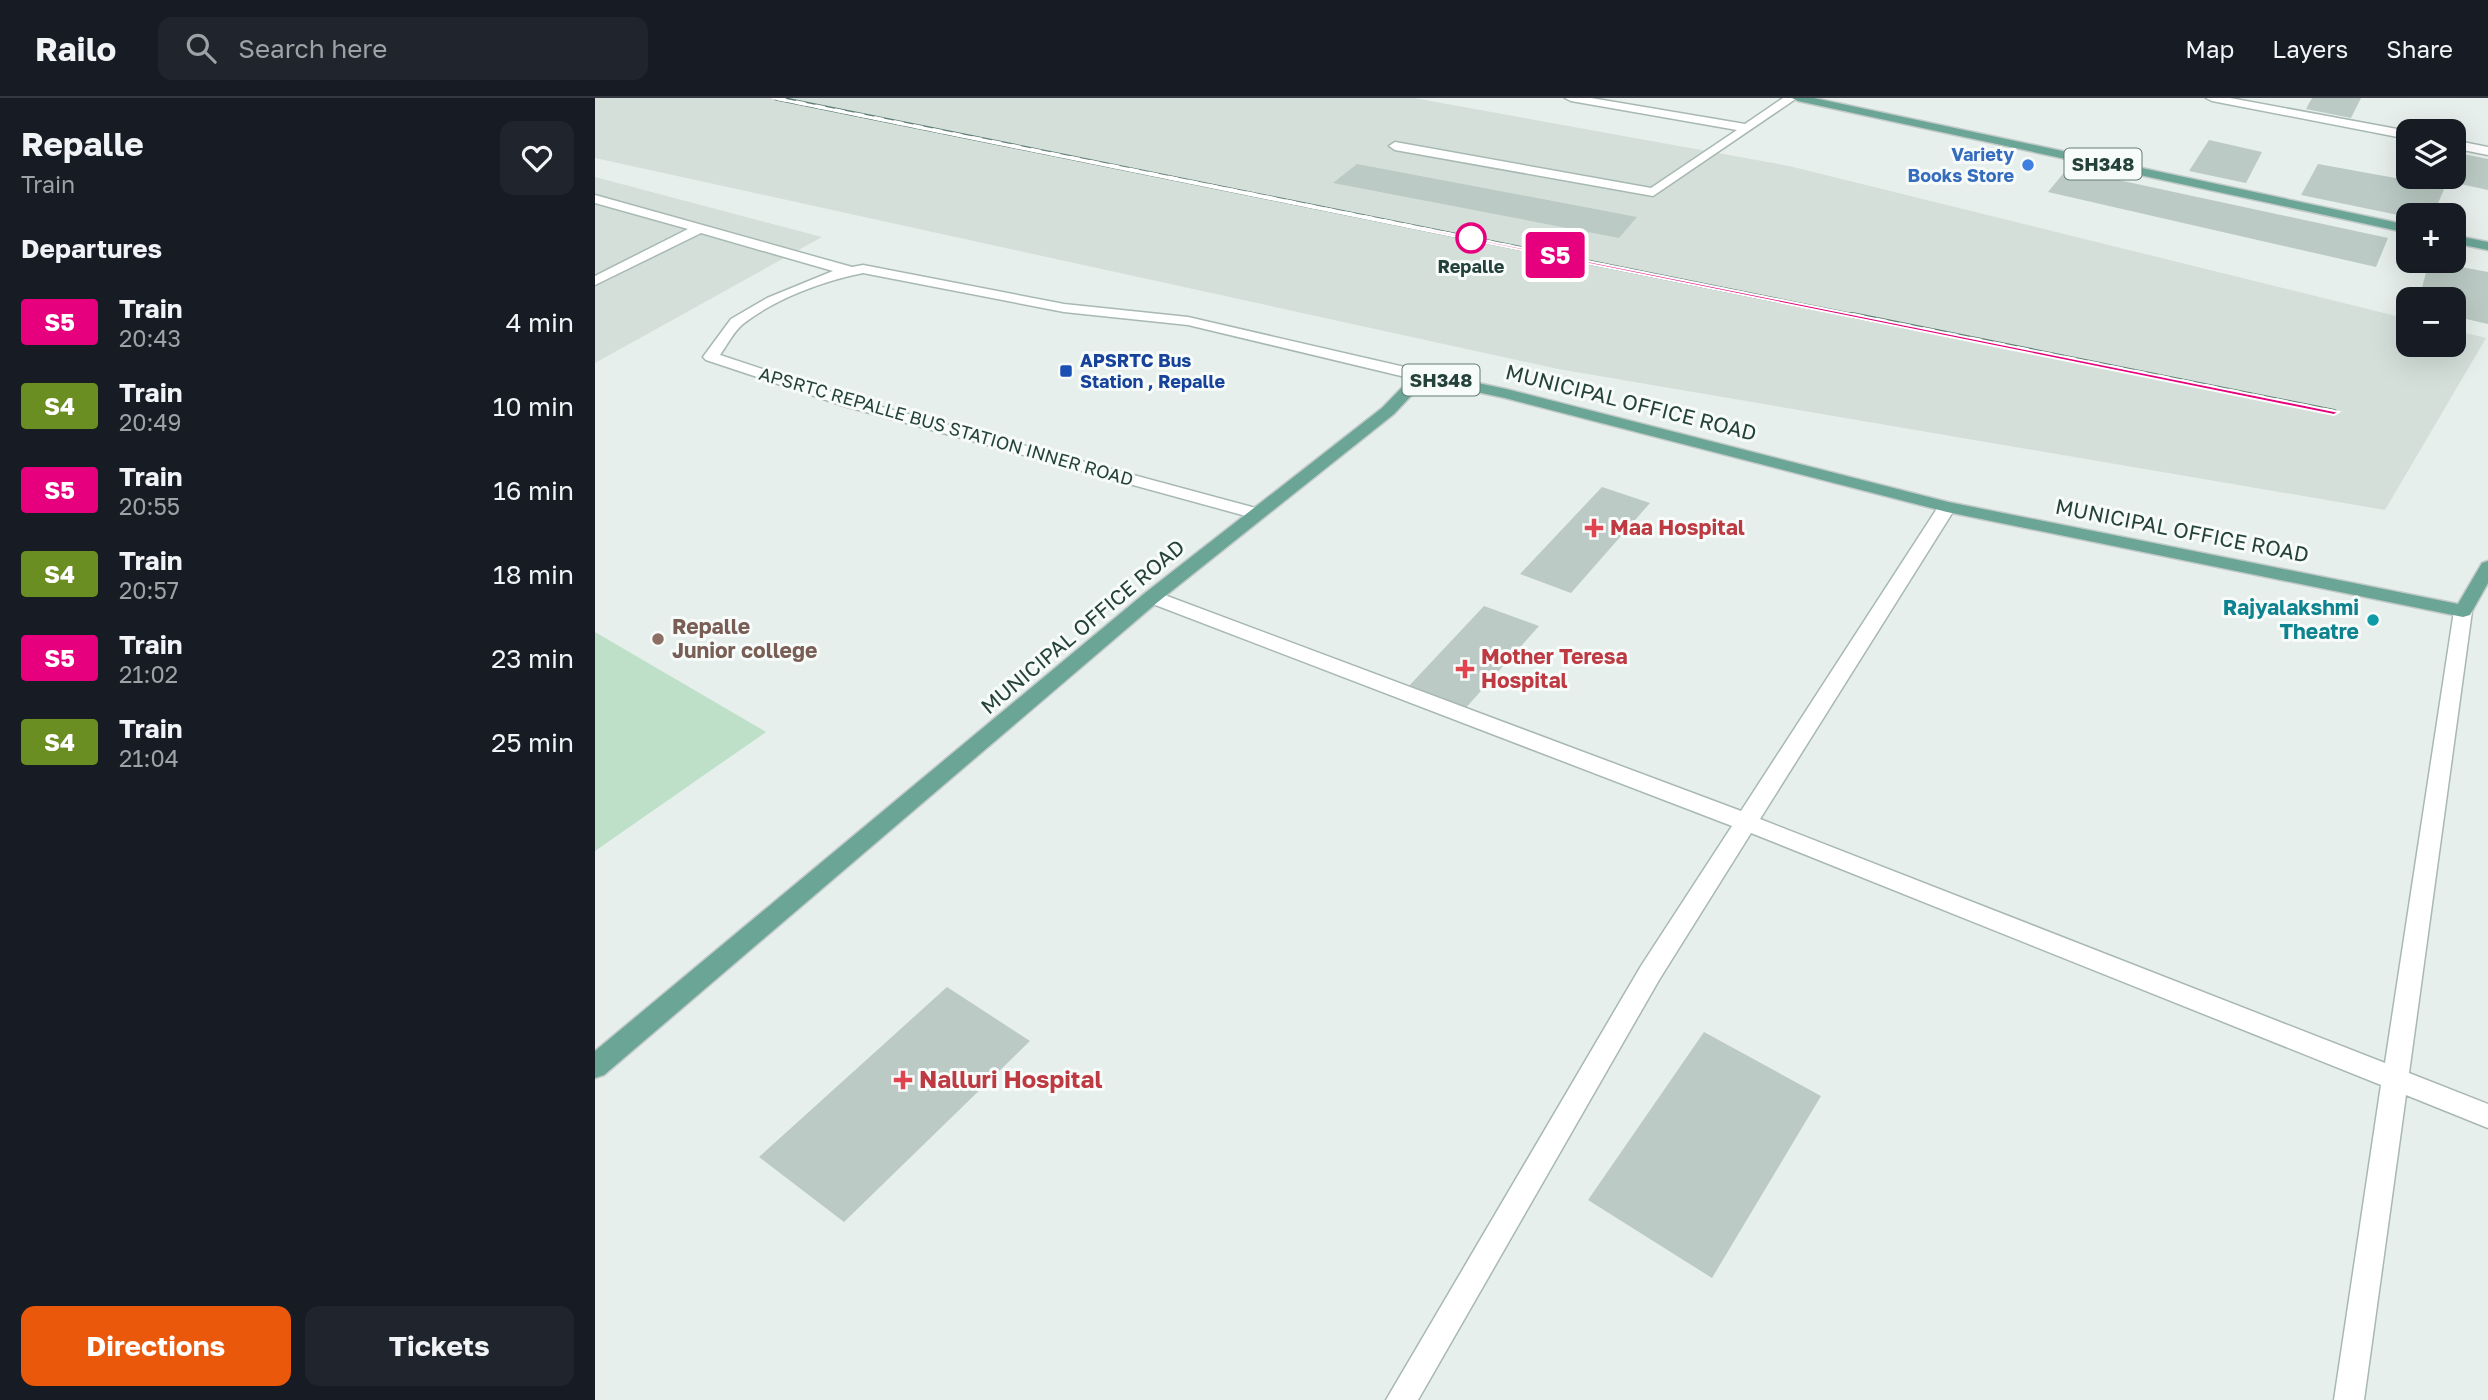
<!DOCTYPE html>
<html lang="en">
<head>
<meta charset="utf-8">
<style>
  body { margin:0; font-family:"Golos Text",sans-serif; background:#20242c; color:#f1f3f6; height:100vh; display:flex; flex-direction:column; font-size:26px; white-space:nowrap }
  * { box-sizing:border-box; margin:0 }
  p { font-size:23px; color:#9ea1a6 }
  .icon { flex:none; width:38px; height:38px; fill:none; stroke:currentColor; stroke-width:2; stroke-linecap:round; stroke-linejoin:round }
  .map { position:relative; flex:1; overflow:hidden }
  .side { display:flex; flex-direction:column; background:#171b24; width:595px }
  .side>* { flex:none }
  .badge { padding:0 14px; border-radius:5px; font-size:24px; line-height:46px }
  .buttons { position:absolute; left:1801px; top:21px; display:grid; gap:14px }
  .buttons a { display:grid; place-items:center; width:70px; height:70px; border-radius:14px; background:#171b24; box-shadow:0 7px 28px #0002; font-size:35px }
  .map>.badge { position:absolute; translate:-50% -50%; box-shadow:0 0 0 4px #fff }
  h2 { padding:0 21px; font-size:26px; line-height:63px }
  .round { display:grid; place-items:center; flex:none; width:74px; height:74px; border-radius:14px; background:#20242c }
  .head { display:flex; align-items:center; justify-content:space-between; height:119px; padding:0 21px }
  h1 { font-size:33px; font-weight:700; line-height:52px }
  .primary-button { display:flex; gap:14px; margin-top:auto; padding:14px 21px }
  .primary-button a { flex:1; height:80px; border-radius:14px; background:#ea580c; color:#fff; font-size:28px; font-weight:700; line-height:80px; text-align:center }
  .primary-button a+a { background:#20242c; color:#f1f3f6 }
  ul { padding:0; list-style:none }
  li { display:flex; align-items:center; gap:21px; height:84px; padding:0 21px }
  li div { flex:1 }
  li b { display:block; font-size:26px }
  li em { font-style:normal }
  li .badge { min-width:77px; font-weight:700; text-align:center }
  header { display:flex; align-items:center; gap:42px; box-sizing:border-box; height:98px; padding:0 35px; background:#171b24; border-bottom:2px solid #363941 }
  header strong { font-size:33px }
  nav { display:flex; gap:38px; margin-inline-start:auto; font-size:24px }
  .search { width:490px; height:63px; background:#20242c; display:flex; align-items:center; gap:18px; box-sizing:border-box; padding:0 24px; border-radius:14px; color:#9ea1a6; font-size:26px }
  main { display:flex; flex:1; min-height:0 }
  .map>svg:first-child { display:block }
  .built { fill:#d4dfda }
  .green { fill:#bfe0c8 }
  .building { fill:#bbcac4 }
  .lines { fill:none; stroke-linecap:round; stroke-linejoin:round }
  .minor-casing { stroke:#a8b8b2; stroke-width:3 }
  .major-casing { stroke:#c2cac8; stroke-width:3 }
  .minor { fill:#fff; fill-rule:evenodd }
  .major { fill:#6aa596; fill-rule:evenodd }
  .rail-far1-casing { stroke:#5f7d75; stroke-width:5 }
  .rail-casing { stroke:#5f7d75; stroke-width:6 }
  .rail-far1 { stroke:#f7fbf9; stroke-width:3.5; stroke-dasharray:10; stroke-linecap:butt }
  .rail { stroke:#f7fbf9; stroke-width:4.5; stroke-dasharray:12; stroke-linecap:butt }
  .line { fill:#e6007e; stroke:#fff; stroke-width:2 }
  .shop-dot { fill:#3f7fe0; stroke:#f7fbf9; stroke-width:2.5 }
  .stop-dot { fill:#fff; stroke:#e6007e; stroke-width:3.5 }
  .transit-dot { fill:#1a4fb4; stroke:#f7fbf9; stroke-width:2.5 }
  .health-dot { fill:#e0444e; stroke:#f7fbf9; stroke-width:2.5 }
  .culture-dot { fill:#0f9aa8; stroke:#f7fbf9; stroke-width:2.5 }
  .education-dot { fill:#8d6e63; stroke:#f7fbf9; stroke-width:2.5 }
  .labels { text-anchor:middle; stroke-width:6; stroke-linejoin:round; paint-order:stroke }
  .far-shop-label { font-size:18px; font-weight:bold; fill:#366cbe; stroke:#f7fbf9; text-anchor:end }
  .far-stop-label { font-size:18px; font-weight:bold; fill:#24423a; stroke:#f7fbf9 }
  .far-transit-label { font-size:18px; font-weight:bold; fill:#164399; stroke:#f7fbf9; text-anchor:start }
  .far-street-label { font-size:18px; fill:#24423a; stroke:#f7fbf9 }
  .shield { fill:#f7fbf9; stroke:#637a73; stroke-width:2 }
  .shield-label { font-size:19px; font-weight:bold; fill:#24423a }
  .street-label { font-size:21px; fill:#24423a; stroke:#f7fbf9 }
  .health-label { font-size:21px; font-weight:bold; fill:#be3a42; stroke:#f7fbf9; text-anchor:start }
  .culture-label { font-size:21px; font-weight:bold; fill:#0d838f; stroke:#f7fbf9; text-anchor:end }
  .education-label { font-size:21px; font-weight:bold; fill:#785e54; stroke:#f7fbf9; text-anchor:start }
  .near-health-label { font-size:24px; font-weight:bold; fill:#be3a42; stroke:#f7fbf9; text-anchor:start }
</style>
</head>
<body>
<header>
<strong>Railo</strong>
<div class="search"><svg class="icon" aria-label="search" viewBox="0 0 24 24"><circle cx="10" cy="10" r="6"/><path d="M15 15l6 6"/></svg>Search here</div>
<nav><a>Map</a><a>Layers</a><a>Share</a></nav>
</header>
<main>
<section class="side">
<div class="head"><div><h1>Repalle</h1><p>Train</p></div><a class="round"><svg class="icon" aria-label="heart" viewBox="0 0 24 24"><path d="M12 20l-8-8c-3-5 5-10 8-4 3-6 11-1 8 4z"/></svg></a></div>
<h2>Departures</h2>
<ul>
<li><span class="badge" style="background:#e6007e;color:#fff">S5</span><div><b>Train</b><p>20:43</p></div><em>4 min</em></li>
<li><span class="badge" style="background:#6b8e23;color:#fff">S4</span><div><b>Train</b><p>20:49</p></div><em>10 min</em></li>
<li><span class="badge" style="background:#e6007e;color:#fff">S5</span><div><b>Train</b><p>20:55</p></div><em>16 min</em></li>
<li><span class="badge" style="background:#6b8e23;color:#fff">S4</span><div><b>Train</b><p>20:57</p></div><em>18 min</em></li>
<li><span class="badge" style="background:#e6007e;color:#fff">S5</span><div><b>Train</b><p>21:02</p></div><em>23 min</em></li>
<li><span class="badge" style="background:#6b8e23;color:#fff">S4</span><div><b>Train</b><p>21:04</p></div><em>25 min</em></li>
</ul>
<div class="primary-button"><a>Directions</a><a>Tickets</a></div>
</section>
<div class="map">
<svg width="1893" height="1302" viewBox="0 0 1893 1302">
  <rect width="100%" height="100%" fill="#e6efeb"/>
  <path class="built" d="M 0,0 L 819,0 L 1194,68 L 1813,221 L 1813,247 L 1858,247 L 1859,232 L 1891,240 L 1790,412 L 963,271 L 0,60 Z
    M 0,79 L 227,139 L 0,265 Z"/>
  <path class="green" d="M 0,534 L 171,634 L 0,753 Z"/>
  <path class="building" d="M 1717,0 L 1766,0 L 1756,20 L 1711,11 Z
    M 1614,42 L 1667,54 L 1651,85 L 1594,73 Z
    M 1863,55 L 1893,61 L 1893,92 L 1856,84 Z
    M 762,66 L 1042,119 L 1024,140 L 738,85 Z
    M 1723,66 L 1850,89 L 1838,117 L 1813,119 L 1706,97 Z
    M 1472,71 L 1793,140 L 1781,169 L 1453,94 Z
    M 1834,163 L 1893,174 L 1893,226 L 1858,218 L 1858,201 L 1824,201 Z
    M 1007,389 L 1055,405 L 976,495 L 925,476 Z
    M 889,508 L 944,528 L 868,613 L 812,590 Z
    M 352,889 L 435,943 L 249,1124 L 164,1059 Z
    M 1109,934 L 1226,998 L 1117,1180 L 993,1102 Z"/>
  <g class="lines">
    <defs>
      <path id="minor" d="M 970,0 L 996,0 L 1150,26 L 1188,0 L 1202,0 L 1058,98 L 800,52 L 794,48 L 800,44 L 1056,90 L 1142,32 L 976,3 Z
        M 1611,0 L 1635,0 L 1813,33 L 1813,41 L 1617,3 Z
        M 1858,42 L 1893,49 L 1893,57 L 1858,50 Z
        M 0,97 L 257,169 L 268,167 L 469,206 L 593,219 L 827,273 L 835,278 L 827,283 L 593,227 L 469,214 L 268,175 C 228,183 181,200 148,226 C 139,233 132,247 125,257 L 261,302 L 668,412 L 671,416 L 662,421 L 249,308 L 111,262 L 108,259 L 136,221 L 172,200 L 238,173 L 106,135 L 0,187 L 0,178 L 93,131 L 0,105 Z
        M 1352,404 L 1361,409 L 1165,721 L 1790,965 L 1859,513 L 1861,509 L 1875,509 L 1877,513 L 1814,975 L 1893,1006 L 1893,1030 L 1811,997 L 1769,1302 L 1739,1302 L 1786,987 L 1156,735 L 1064,882 L 823,1302 L 791,1302 L 1046,868 L 1137,728 L 550,503 L 548,499 L 550,495 L 564,495 L 1146,713 L 1343,409 Z"/>
      <path id="major" d="M 1197,0 L 1219,0 L 1813,127 L 1813,135 L 1203,3 Z
        M 1858,137 L 1893,144 L 1893,152 L 1858,145 Z
        M 827,273 L 911,291 L 1353,404 L 1863,506 L 1887,465 L 1893,463 L 1893,485 L 1875,517 L 1868,519 L 1352,414 L 910,300 L 830,283 L 799,316 L 564,503 L 9,977 L 0,980 L 0,953 L 550,495 L 787,310 L 821,275 Z"/>
    </defs>
    <use href="#minor" class="minor-casing"/>
    <use href="#major" class="major-casing"/>
    <use href="#minor" class="minor"/>
    <use href="#major" class="major"/>
    <defs>
      <path id="rail-far1" d="M 181,0 L 1265,219"/>
      <path id="rail" d="M 1257,217 L 1739,314"/>
    </defs>
    <use href="#rail-far1" class="rail-far1-casing"/>
    <use href="#rail" class="rail-casing"/>
    <use href="#rail-far1" class="rail-far1"/>
    <use href="#rail" class="rail"/>
  </g>
  <path class="line" d="M 177,0 L 181,0 L 1744,314 L 1739,317 Z"/>
  <circle class="shop-dot" cx="1433" cy="67" r="7"/>
  <circle class="stop-dot" cx="876" cy="140" r="14"/>
  <rect class="transit-dot" x="464" y="266" width="14" height="14" rx="3.5"/>
  <g class="health-dot">
    <path d="M995.5 419.5h7v7h7v7h-7v7h-7v-7h-7v-7h7z"/>
    <path d="M866.5 560.5h7v7h7v7h-7v7h-7v-7h-7v-7h7z"/>
    <path d="M304.5 971.5h7v7h7v7h-7v7h-7v-7h-7v-7h7z"/>
  </g>
  <circle class="culture-dot" cx="1778" cy="522" r="7"/>
  <circle class="education-dot" cx="63" cy="541" r="7"/>
  <g class="labels">
    <g class="far-shop-label">
      <text x="1419" y="63">Variety<tspan x="1419" dy="21">Books Store</tspan></text>
    </g>
    <g class="far-stop-label">
      <text x="876" y="175">Repalle</text>
    </g>
    <g class="far-transit-label">
      <text x="485" y="269">APSRTC Bus<tspan x="485" dy="21">Station , Repalle</tspan></text>
    </g>
    <g class="far-street-label">
      <text transform="translate(351 329) rotate(16)" y="6">APSRTC REPALLE BUS STATION INNER ROAD</text>
    </g>
    <g class="shield">
      <rect x="1469.5" y="50.5" width="77" height="31" rx="5"/>
      <rect x="807.5" y="266.5" width="77" height="31" rx="5"/>
    </g>
    <g class="shield-label">
      <text x="1508" y="73">SH348</text>
      <text x="846" y="289">SH348</text>
    </g>
    <g class="street-label">
      <text transform="translate(1036 305) rotate(14)" y="7">MUNICIPAL OFFICE ROAD</text>
      <text transform="translate(1587 433) rotate(11)" y="7">MUNICIPAL OFFICE ROAD</text>
      <text transform="translate(488 529) rotate(-40)" y="7">MUNICIPAL OFFICE ROAD</text>
    </g>
    <g class="health-label">
      <text x="1015" y="437">Maa Hospital</text>
      <text x="886" y="566">Mother Teresa<tspan x="886" dy="24">Hospital</tspan></text>
    </g>
    <g class="culture-label">
      <text x="1764" y="517">Rajyalakshmi<tspan x="1764" dy="24">Theatre</tspan></text>
    </g>
    <g class="education-label">
      <text x="77" y="536">Repalle<tspan x="77" dy="24">Junior college</tspan></text>
    </g>
    <g class="near-health-label">
      <text x="324" y="990">Nalluri Hospital</text>
    </g>
  </g>
</svg>
<div class="buttons">
<a><svg class="icon" aria-label="layers" viewBox="0 0 24 24"><path d="M12 4l9 5-9 5-9-5zM3 14l9 5 9-5"/></svg></a>
<a>+</a>
<a>−</a>
</div>
<b class="badge" style="left:960px;top:157px;background:#e6007e;color:#fff">S5</b>
</div>
</main>
</body>
</html>
